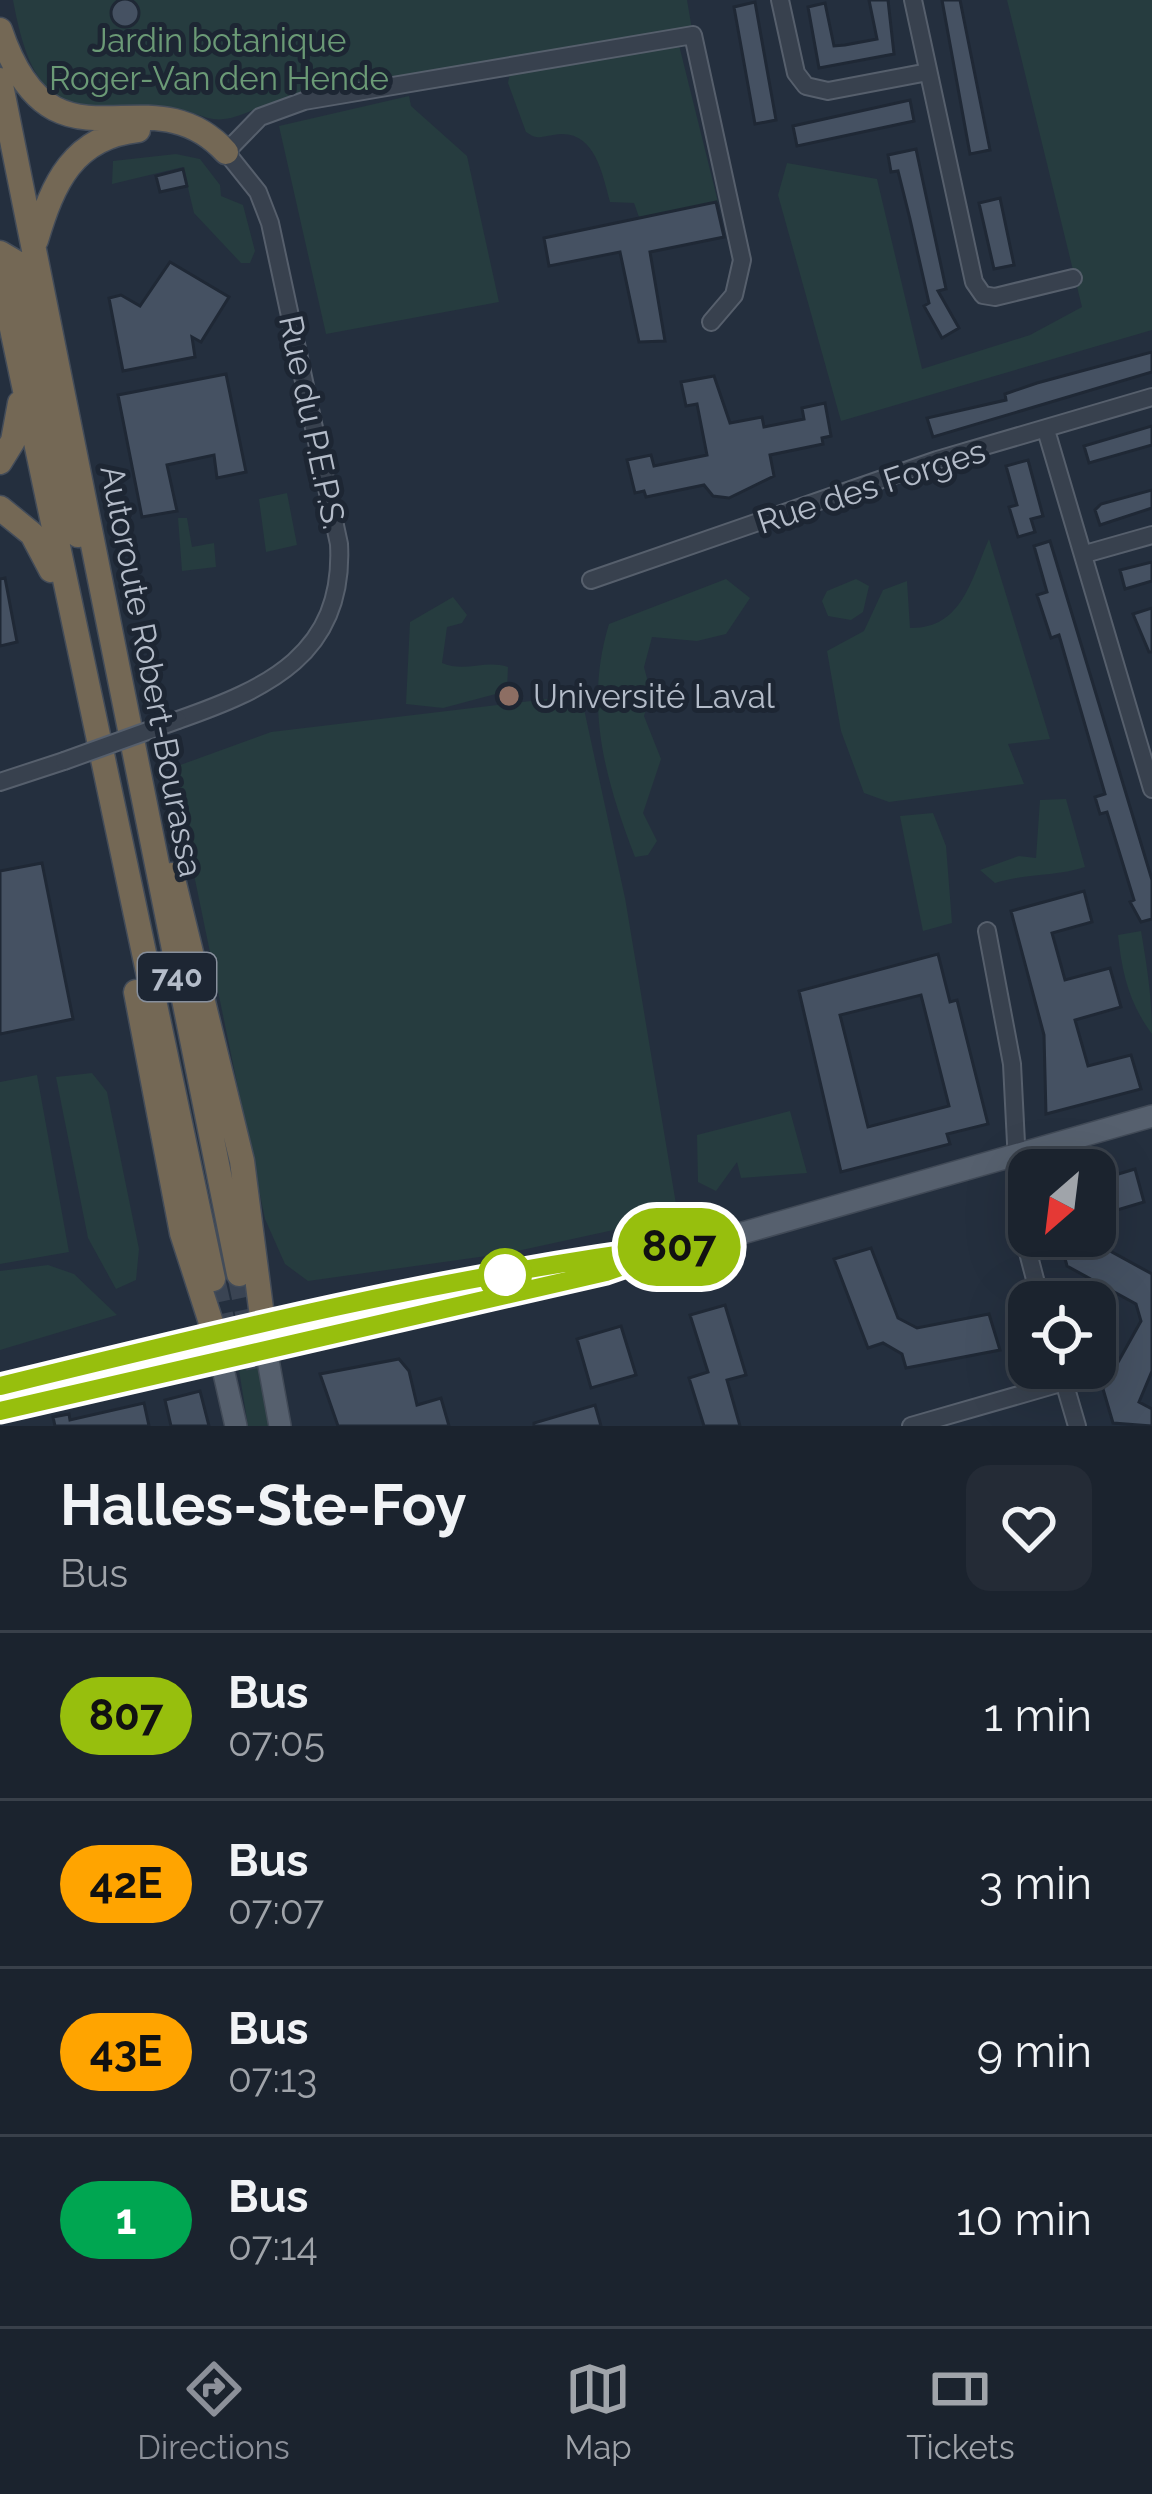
<!DOCTYPE html>
<html lang="en">
<head>
<meta charset="utf-8">
<style>
  body { margin:0; font-family:Raleway,sans-serif; background:#242b36; color:#f1f3f6; height:100vh; display:flex; flex-direction:column; font-size:45px; white-space:nowrap }
  * { box-sizing:border-box; margin:0 }
  p { font-size:39px; color:#a0a4aa }
  .icon { flex:none; width:66px; height:66px; fill:none; stroke:currentColor; stroke-width:2; stroke-linecap:round; stroke-linejoin:round }
  .map { position:relative; height:1426px; overflow:hidden }
  .details { display:flex; flex-direction:column; background:#1b232e; flex:1 }
  .details>* { flex:none }
  .badge { padding:0 24px; border-radius:39px; font-size:42px; line-height:78px }
  .needle { width:78px; rotate:208deg }
  .fabs { position:absolute; left:1008px; top:1149px; display:grid; gap:24px }
  .fabs a { display:grid; place-items:center; width:108px; height:108px; border-radius:24px; background:#1b232e; box-shadow:0 12px 48px #0002,0 0 0 3px #39404a; font-size:60px }
  .map>.badge { position:absolute; translate:-50% -50%; box-shadow:0 0 0 6px #fff }
  .round { display:grid; place-items:center; flex:none; width:126px; height:126px; border-radius:24px; background:#242b36 }
  .head { display:flex; align-items:center; justify-content:space-between; height:204px; padding:0 60px }
  h1 { font-size:57px; font-weight:700; line-height:90px }
  ul { padding:0; list-style:none }
  li { display:flex; align-items:center; gap:36px; height:168px; padding:0 60px; border-top:3px solid #39404a }
  li div { flex:1 }
  li b { display:block; font-size:45px }
  li em { font-style:normal }
  li .badge { min-width:132px; font-weight:700; text-align:center }
  .tab-bar { display:flex; justify-content:space-around; align-items:center; height:168px; border-top:3px solid #39404a; background:#1b232e; font-size:33px; color:#a0a4aa }
  .tab-bar a { display:grid; justify-items:center; gap:6px }
  .tab-bar .on { color:#8c9099 }
  .map>svg:first-child { display:block }
  .green { fill:#263c3f }
  .building { fill:#455162; stroke:#1f2835; stroke-width:3; fill-rule:evenodd }
  .lines { fill:none; stroke-linecap:round; stroke-linejoin:round }
  .highway-tunnel { stroke:#3a4453; stroke-width:24; stroke-dasharray:24 12; stroke-linecap:butt }
  .minor-casing { stroke:#565f6c; stroke-width:20 }
  .major-casing { stroke:#414a57; stroke-width:24 }
  .highway-casing { stroke:#434c59; stroke-width:27 }
  .minor { stroke:#38414e; stroke-width:16 }
  .major { stroke:#56606e; stroke-width:21 }
  .highway { stroke:#746855; stroke-width:24 }
  .minor-bridge-casing { stroke:#565f6c; stroke-width:20; stroke-linecap:butt }
  .minor-bridge { stroke:#38414e; stroke-width:16 }
  .line-casing { stroke:#fff; stroke-width:27 }
  .line { stroke:#97bf0d; stroke-width:18 }
  .education-dot { fill:#8d6e63; stroke:#1d2633; stroke-width:4.5 }
  .stop-dot { fill:#fff; stroke:#97bf0d; stroke-width:6 }
  .labels { text-anchor:middle; stroke-width:10; stroke-linejoin:round; paint-order:stroke }
  .shield { fill:#1d2633; stroke:#878f9c; stroke-width:3 }
  .shield-label { font-size:30px; font-weight:bold; fill:#b4bcc9 }
  .park-label { font-size:33px; fill:#6b9a76; stroke:#1d2633 }
  .street-label { font-size:33px; fill:#b4bcc9; stroke:#1d2633 }
  .poi-label { font-size:33px; fill:#b4bcc9; stroke:#1d2633; text-anchor:start }
</style>
</head>
<body>
<div class="map">
<svg width="1152" height="1426" viewBox="0 0 1152 1426">
  <rect width="100%" height="100%" fill="#242f3e"/>
  <path class="green" d="M 13,0 L 687,0 L 693,35 L 268,104 C 254,109 238,118 224,119 C 207,122 188,108 170,108 C 65,108 34,114 13,0 Z
    M 1007,0 L 1152,0 L 1152,330 L 841,421 L 778,195 L 787,163 L 877,179 L 922,369 L 1030,335 L 1082,307 Z
    M 679,45 L 718,202 L 639,217 L 634,203 L 610,202 C 602,172 594,127 553,135 C 539,137 538,140 526,132 L 508,83 L 510,73 Z
    M 409,96 L 411,106 L 467,156 L 499,302 L 326,334 L 279,126 Z
    M 176,154 L 200,159 L 220,185 L 221,196 L 243,205 L 255,251 L 250,263 L 241,263 L 194,213 L 183,167 L 112,184 L 113,161 Z
    M 287,493 L 297,545 L 266,552 L 259,499 Z
    M 178,518 L 187,518 L 192,547 L 214,543 L 216,567 L 182,571 Z
    M 989,539 L 1050,739 L 1008,744 L 1024,784 L 889,802 L 864,793 L 841,731 L 827,651 L 864,631 L 883,590 L 907,581 L 910,628 C 962,629 971,580 989,539 Z
    M 726,579 L 750,598 L 726,634 L 697,641 L 652,637 L 644,667 L 651,694 L 644,716 L 661,759 L 643,813 L 657,841 L 648,855 L 635,857 C 605,779 584,706 609,624 Z
    M 856,579 L 869,586 L 863,612 L 851,620 L 828,616 L 822,601 L 827,591 Z
    M 453,597 L 467,615 L 462,623 L 447,627 L 442,663 C 465,673 485,659 508,667 L 507,691 L 443,708 L 406,704 L 410,622 Z
    M 581,695 L 625,898 L 678,1216 L 508,1253 L 308,1281 L 285,1264 L 265,1219 L 172,768 L 271,732 Z
    M 1066,799 L 1085,867 C 1054,877 1026,873 995,883 L 980,870 L 1019,856 L 1036,858 L 1040,800 Z
    M 933,813 L 946,846 L 952,923 L 923,931 L 900,816 Z
    M 1141,931 C 1147,967 1152,997 1152,1034 C 1129,1003 1122,973 1118,935 Z
    M 92,1073 L 107,1092 L 139,1249 L 136,1280 L 116,1289 L 88,1238 L 56,1077 Z
    M 37,1075 L 69,1252 L 0,1264 L 0,1082 Z
    M 790,1111 L 807,1173 L 741,1178 L 737,1162 L 716,1191 L 698,1182 L 697,1135 Z
    M 48,1265 L 74,1274 L 117,1315 L 0,1350 L 0,1271 Z
    M 253,1365 L 258,1367 L 269,1426 L 248,1426 L 239,1370 Z"/>
  <path class="building" d="M111 13a14 14 0 1 1 28 0a14 14 0 1 1-28 0Z
    M 869,0 L 888,0 L 894,54 L 819,68 L 808,7 L 825,3 L 834,46 L 845,45 L 877,39 Z
    M 942,0 L 960,0 L 990,150 L 970,154 Z
    M 755,2 L 776,120 L 755,124 L 734,7 Z
    M 910,100 L 914,121 L 797,146 L 793,126 Z
    M 916,149 L 946,289 L 938,291 L 959,328 L 942,338 L 924,306 L 929,303 L 910,219 L 898,171 L 891,172 L 888,155 Z
    M 183,169 L 187,186 L 160,192 L 156,176 Z
    M 1000,198 L 1014,265 L 994,269 L 979,203 Z
    M 716,202 L 724,237 L 650,252 L 665,341 L 639,342 L 620,252 L 549,266 L 544,238 Z
    M 170,262 L 229,297 L 201,342 L 192,337 L 195,357 L 123,371 L 109,298 L 121,295 L 140,306 Z
    M 1152,352 L 1152,372 L 933,437 L 927,418 L 1006,400 L 1005,394 L 1037,383 Z
    M 226,374 L 246,472 L 217,478 L 214,455 L 167,465 L 177,511 L 142,517 L 118,395 Z
    M 714,376 L 730,423 L 762,417 L 764,427 L 804,419 L 802,408 L 825,403 L 831,436 L 822,438 L 823,444 L 770,455 L 774,476 L 729,498 L 713,496 L 704,485 L 646,497 L 644,491 L 635,493 L 627,460 L 651,455 L 654,466 L 707,455 L 697,404 L 686,406 L 681,382 Z
    M 1152,426 L 1152,445 L 1089,463 L 1084,446 Z
    M 1028,460 L 1043,516 L 1031,519 L 1035,532 L 1018,537 L 1009,507 L 1017,505 L 1006,466 Z
    M 1152,490 L 1152,508 L 1100,525 L 1095,510 L 1101,504 Z
    M 1050,541 L 1152,880 L 1152,919 L 1141,922 L 1130,902 L 1134,900 L 1107,812 L 1100,814 L 1095,797 L 1105,794 L 1059,635 L 1051,638 L 1037,595 L 1047,592 L 1034,546 Z
    M 1152,562 L 1152,581 L 1125,589 L 1120,570 Z
    M 5,578 L 17,642 L 0,646 L 0,579 Z
    M 1152,608 L 1152,652 L 1149,652 L 1133,614 Z
    M 42,863 L 73,1019 L 0,1034 L 0,871 Z
    M 1084,891 L 1092,922 L 1052,933 L 1065,980 L 1110,968 L 1121,1007 L 1075,1020 L 1088,1066 L 1131,1055 L 1141,1089 L 1046,1114 L 1044,1035 L 1011,911 Z
    M 938,954 L 950,1002 L 957,1000 L 988,1124 L 947,1134 L 950,1144 L 841,1172 L 799,991 ZM 921,995 L 949,1106 L 868,1127 L 840,1015 Z
    M 1135,1169 L 1144,1202 L 1107,1213 L 1095,1235 L 1095,1181 Z
    M 1059,1236 L 1094,1236 L 1092,1241 L 1152,1274 L 1152,1371 L 1139,1402 L 1152,1409 L 1152,1426 L 1113,1423 L 1103,1389 L 1141,1321 L 1136,1304 L 1067,1266 Z
    M 871,1248 L 898,1318 L 917,1328 L 989,1314 L 1000,1350 L 906,1368 L 902,1354 L 883,1343 L 868,1348 L 834,1259 Z
    M 725,1305 L 746,1375 L 727,1380 L 740,1426 L 704,1426 L 689,1378 L 708,1372 L 690,1315 Z
    M 621,1326 L 636,1375 L 591,1388 L 577,1339 Z
    M 399,1359 L 409,1371 L 417,1405 L 441,1398 L 449,1426 L 338,1426 L 320,1374 Z
    M 200,1391 L 209,1426 L 171,1426 L 165,1400 Z
    M 144,1403 L 149,1426 L 55,1426 L 53,1417 L 69,1414 L 70,1420 Z
    M 595,1405 L 601,1426 L 534,1426 L 534,1423 Z"/>
  <g class="lines">
    <path class="highway-tunnel" d="M 239,1274 L 259,1371
      M 213,1279 L 227,1341"/>
    <defs>
      <path id="minor" d="M 780,0 L 796,73 L 806,86 L 828,91 L 928,72
        M 913,0 L 974,282 L 983,295 L 995,297 L 1073,278
        M 1046,430 L 1152,789
        M 1085,554 L 1152,535
        M 591,580 L 937,460 L 1152,397
        M 178,720 C 267,689 345,654 339,544 L 270,223 L 258,192 L 226,152 L 260,117 L 304,101 L 693,35 L 742,260 L 734,295 L 711,322
        M 0,782 L 64,761
        M 987,931 L 1012,1064 L 1020,1222 L 1041,1302
        M 1060,1368 L 1077,1426
        M 911,1426 L 1064,1382"/>
      <path id="major" d="M 264,1338 L 280,1426
        M 218,1347 L 236,1426
        M 0,1386 L 285,1319 L 633,1252
        M 0,1411 L 606,1272 L 1152,1116"/>
      <path id="highway" d="M 0,30 C 53,188 148,67 226,152
        M 0,80 L 239,1274
        M 36,240 C 53,183 73,137 138,130
        M 0,253 L 17,263 L 78,535
        M 0,272 L 213,1279
        M 0,462 L 13,441 L 20,403
        M 0,508 L 32,534 L 51,570
        M 172,875 L 242,1161 L 263,1324
        M 136,992 L 182,1233 L 215,1335"/>
    </defs>
    <use href="#minor" class="minor-casing"/>
    <use href="#major" class="major-casing"/>
    <use href="#highway" class="highway-casing"/>
    <use href="#minor" class="minor"/>
    <use href="#major" class="major"/>
    <use href="#highway" class="highway"/>
    <defs>
      <path id="minor-bridge" d="M 64,761 L 178,720"/>
    </defs>
    <use href="#minor-bridge" class="minor-bridge-casing"/>
    <use href="#minor-bridge" class="minor-bridge"/>
  </g>
  <g class="lines">
    <defs>
      <path id="line" d="M 0,1386 C 224,1331 452,1275 681,1246 L 606,1272 L 0,1411"/>
    </defs>
    <use href="#line" class="line-casing"/>
    <use href="#line" class="line"/>
  </g>
  <circle class="education-dot" cx="509" cy="696" r="12"/>
  <circle class="stop-dot" cx="505" cy="1275" r="24"/>
  <g class="labels">
    <rect class="shield" x="138" y="953" width="78" height="48" rx="9"/>
    <g class="shield-label">
      <text x="177" y="987">740</text>
    </g>
    <g class="park-label">
      <text x="219" y="52">Jardin botanique<tspan x="219" dy="38">Roger-Van den Hende</tspan></text>
    </g>
    <g class="street-label">
      <text transform="translate(313 422) rotate(78)" y="12">Rue du P.E.P.S.</text>
      <text transform="translate(871 486) rotate(-18)" y="12">Rue des Forges</text>
      <text transform="translate(152 671) rotate(79)" y="12">Autoroute Robert-Bourassa</text>
    </g>
    <g class="poi-label">
      <text x="533" y="708">Université Laval</text>
    </g>
  </g>
</svg>
<div class="fabs">
<a><svg class="needle" viewBox="-14 -14 28 28"><path d="M0-13l5 13h-10z" fill="#e53935"/><path d="M0 13l5-13h-10z" fill="#a0a4aa"/></svg></a>
<a><svg class="icon" aria-label="locate" viewBox="0 0 24 24"><circle cx="12" cy="12" r="6"/><path d="M12 2v4M12 18v4M2 12h4M18 12h4"/></svg></a>
</div>
<b class="badge" style="left:679px;top:1247px;background:#97bf0d;color:#111">807</b>
</div>
<section class="details">
<div class="head"><div><h1>Halles-Ste-Foy</h1><p>Bus</p></div><a class="round"><svg class="icon" aria-label="heart" viewBox="0 0 24 24"><path d="M12 20l-8-8c-3-5 5-10 8-4 3-6 11-1 8 4z"/></svg></a></div>
<ul>
<li><span class="badge" style="background:#97bf0d;color:#111">807</span><div><b>Bus</b><p>07:05</p></div><em>1 min</em></li>
<li><span class="badge" style="background:#ffa400;color:#111">42E</span><div><b>Bus</b><p>07:07</p></div><em>3 min</em></li>
<li><span class="badge" style="background:#ffa400;color:#111">43E</span><div><b>Bus</b><p>07:13</p></div><em>9 min</em></li>
<li><span class="badge" style="background:#00a651;color:#fff">1</span><div><b>Bus</b><p>07:14</p></div><em>10 min</em></li>
</ul>
</section>
<nav class="tab-bar">
<a class="on"><svg class="icon" aria-label="directions" viewBox="0 0 24 24"><path d="M12 3l9 9-9 9-9-9zM9 14v-3h6M13 9l2 2-2 2"/></svg>Directions</a>
<a><svg class="icon" aria-label="map" viewBox="0 0 24 24"><path d="M3 6l6-2 6 2 6-2v14l-6 2-6-2-6 2zM9 4v14M15 6v14"/></svg>Map</a>
<a><svg class="icon" aria-label="tickets" viewBox="0 0 24 24"><path d="M3 7h18v10H3zM15 7v10"/></svg>Tickets</a>
</nav>
</body>
</html>
